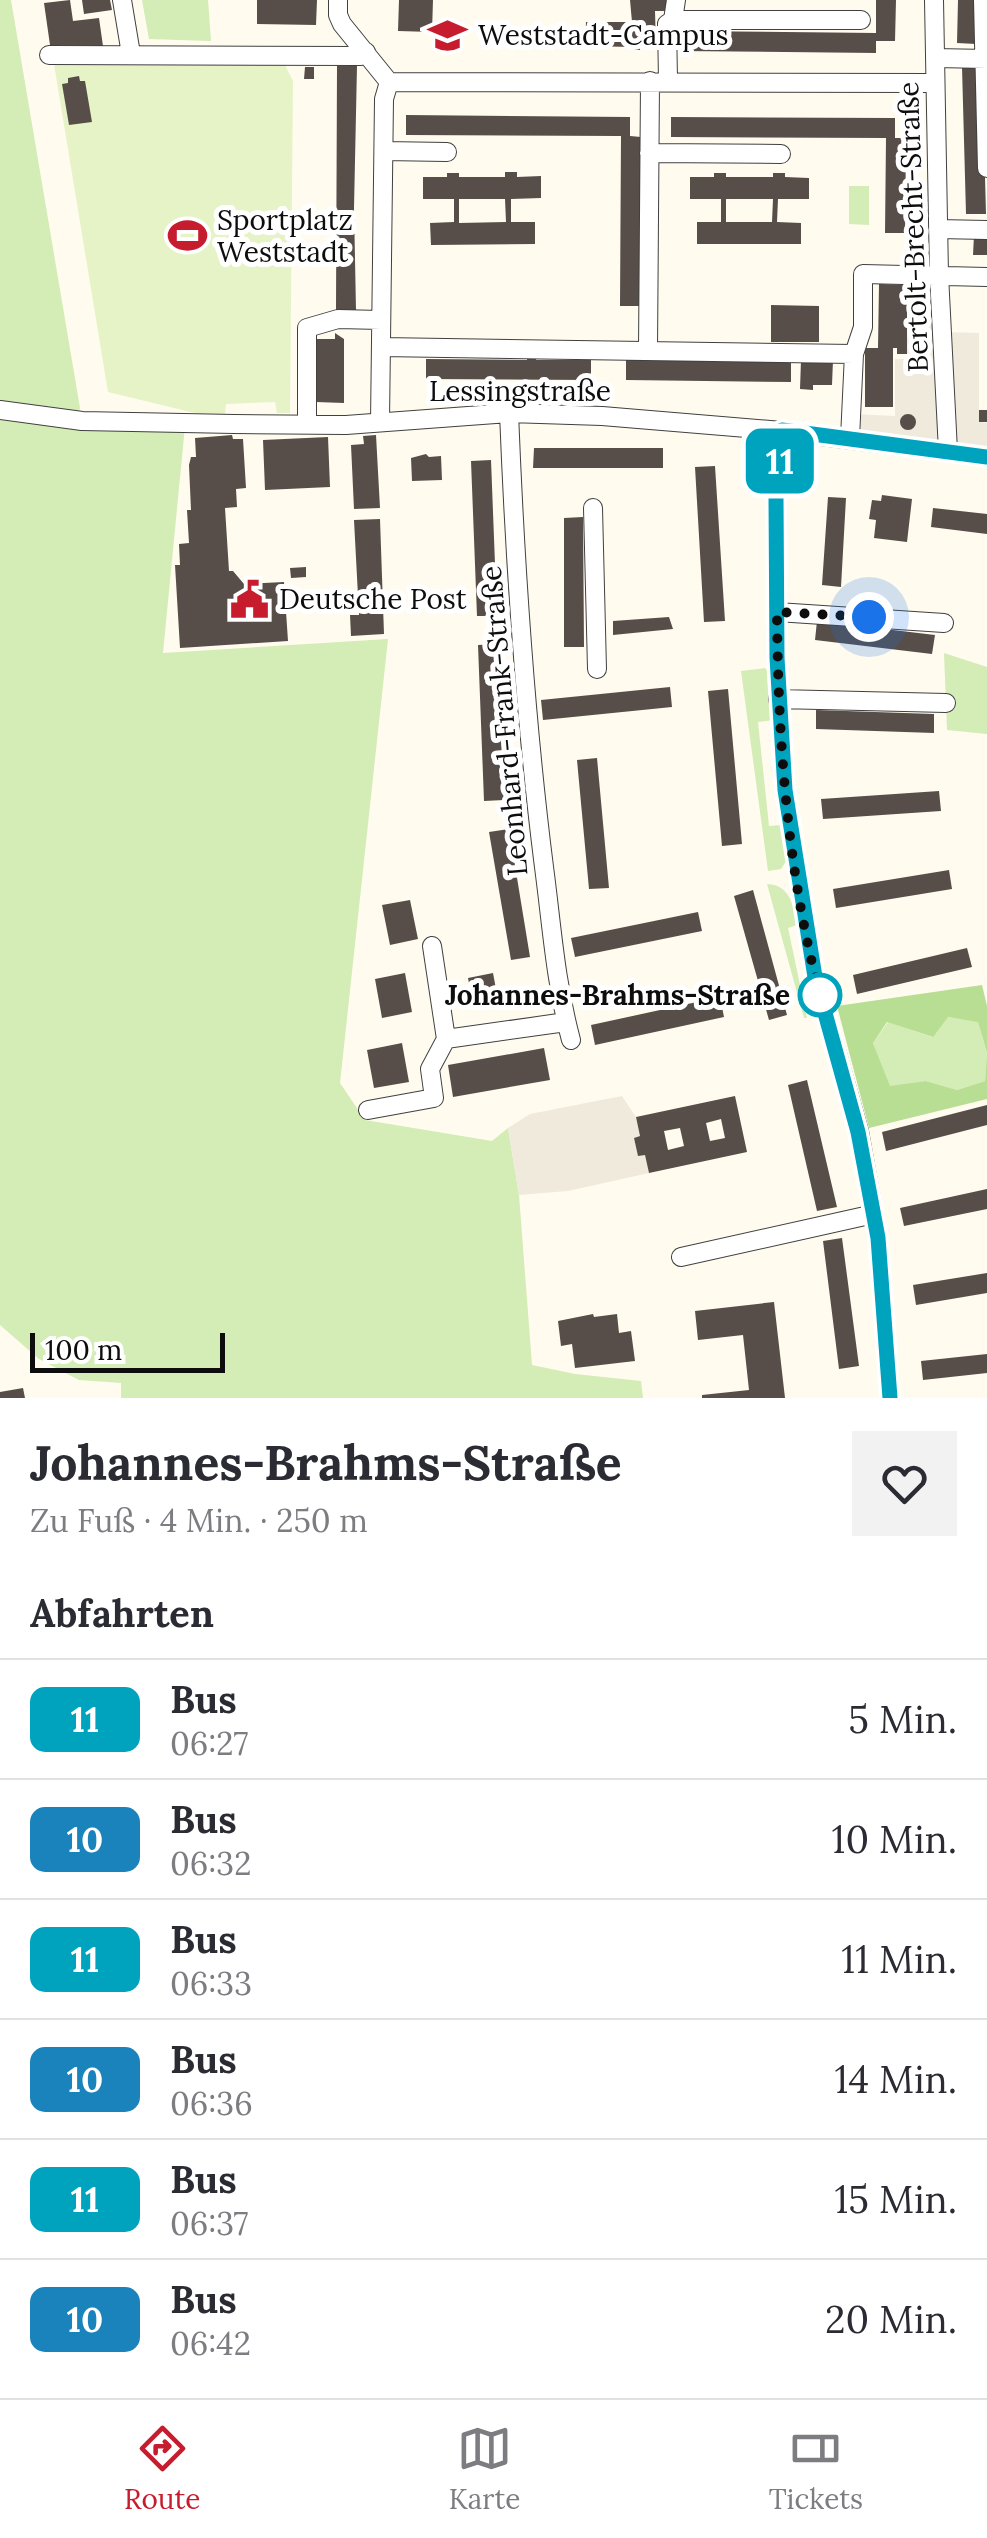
<!DOCTYPE html>
<html lang="de">
<head>
<meta charset="utf-8">
<style>
  body { margin:0; font-family:Lora,serif; background:#f2f2f3; color:#2b2b33; height:100vh; display:flex; flex-direction:column; font-size:38px; white-space:nowrap }
  * { box-sizing:border-box; margin:0 }
  p { font-size:32px; color:#7c7c81 }
  .icon { flex:none; width:55px; height:55px; fill:none; stroke:currentColor; stroke-width:2; stroke-linecap:round; stroke-linejoin:round }
  .map { position:relative; height:1398px; overflow:hidden }
  .side { display:flex; flex-direction:column; background:#fff; flex:1 }
  .side>* { flex:none }
  .badge { padding:0 20px; border-radius:15px; font-size:35px; line-height:65px }
  .scale { position:absolute; left:30px; bottom:25px; width:195px; box-sizing:border-box; padding-left:10px; border:5px solid #0d0d0d; border-top:0; font-size:28px; line-height:35px; white-space:nowrap; color:#0d0d0d; -webkit-text-stroke:8px #fff; paint-order:stroke }
  .you { position:absolute; width:50px; height:50px; margin:-25px; border:8px solid #fff; border-radius:50%; background:#1a73e8; box-shadow:0 0 0 15px #1a73e833 }
  .map>.badge { position:absolute; translate:-50% -50%; box-shadow:0 0 0 5px #fff }
  h2 { padding:0 30px; font-size:38px; line-height:90px }
  .round { display:grid; place-items:center; flex:none; width:105px; height:105px; border-radius:0px; background:#f2f2f3 }
  .overview { display:flex; align-items:center; justify-content:space-between; height:170px; padding:0 30px }
  h1 { font-size:48px; font-weight:700; line-height:75px }
  ul { padding:0; list-style:none }
  li { display:flex; align-items:center; gap:30px; height:120px; padding:0 30px; border-top:2px solid #e1e1e2 }
  li div { flex:1 }
  li b { display:block; font-size:38px }
  li em { font-style:normal }
  li .badge { min-width:110px; font-weight:700; text-align:center }
  .tabs { display:flex; justify-content:space-around; align-items:center; height:140px; border-top:2px solid #e1e1e2; background:#fff; font-size:28px; color:#7c7c81 }
  .tabs a { display:grid; justify-items:center; gap:5px }
  .tabs .on { color:#c71c2d }
  .map>svg:first-child { display:block }
  .green { fill:#d4ecb5 }
  .forest { fill:#b8de93; fill-rule:evenodd }
  .pitch { fill:#e6f3c7 }
  .plaza { fill:#f0eadc }
  .building { fill:#574e49; fill-rule:evenodd }
  .lines { fill:none; stroke-linecap:round; stroke-linejoin:round }
  .minor-casing { stroke:#404040; stroke-width:20 }
  .minor { stroke:#fff; stroke-width:18 }
  .line-casing { stroke:#fff; stroke-width:22 }
  .line { stroke:#00a3be; stroke-width:15 }
  .walk { stroke:#0d0d0d; stroke-width:10; stroke-dasharray:0 18 }
  .stop-dot { fill:#fff; stroke:#00a3be; stroke-width:5 }
  .labels { text-anchor:middle; stroke-width:10; stroke-linejoin:round; paint-order:stroke }
  .poi-label { font-size:28px; fill:#0d0d0d; stroke:#fff; text-anchor:start }
  .street-label { font-size:28px; fill:#0d0d0d; stroke:#fff }
  .stop-label { font-size:28px; font-weight:bold; fill:#0d0d0d; stroke:#fff; text-anchor:end }
</style>
</head>
<body>
<div class="map">
<svg width="987" height="1398" viewBox="0 0 987 1398">
  <rect width="100%" height="100%" fill="#fffbee"/>
  <path class="green" d="M 0,0 L 11,0 L 80,408 L 76,425 L 185,426 L 163,653 L 388,639 L 340,1083 L 365,1120 L 492,1141 L 508,1128 L 519,1195 L 532,1365 L 575,1374 L 641,1381 L 643,1398 L 121,1398 L 121,1383 L 79,1380 L 39,1359 L 0,1325 Z
    M 142,0 L 208,0 L 211,41 L 149,39 Z
    M 849,186 L 869,186 L 869,225 L 849,224 Z
    M 944,653 L 987,667 L 987,734 L 947,730 Z
    M 765,668 L 772,676 L 773,720 L 758,722 L 769,826 L 782,825 L 786,861 L 781,869 L 768,871 L 741,671 Z
    M 767,884 C 791,885 793,906 797,925 L 788,928 L 807,1018 L 804,1018 Z
    M 947,1017 L 978,1021 L 987,1054 L 985,1081 L 957,1090 L 926,1081 L 890,1087 L 873,1043 L 888,1022 L 932,1037 Z"/>
  <path class="forest" d="M 982,985 L 987,1006 L 987,1099 L 869,1128 L 837,1006 ZM 948,1017 L 978,1022 L 987,1053 L 985,1081 L 957,1090 L 926,1081 L 890,1086 L 873,1043 L 887,1022 L 933,1037 Z"/>
  <path class="pitch" d="M 53,58 L 282,59 L 293,81 L 290,413 L 277,413 L 275,402 L 226,404 L 225,415 L 207,416 L 108,392 Z"/>
  <path class="plaza" d="M 908,310 L 935,317 L 944,332 L 979,333 L 979,422 L 987,423 L 987,457 L 850,438 L 852,414 L 895,416 L 895,359 L 907,359 Z
    M 622,1096 L 636,1117 L 640,1136 L 634,1138 L 638,1155 L 645,1155 L 649,1173 L 568,1191 L 519,1195 L 508,1128 L 530,1114 Z"/>
  <path class="building" d="M 70,0 L 73,21 L 99,18 L 103,46 L 50,45 L 44,3 Z
    M 82,0 L 110,0 L 112,10 L 84,14 Z
    M 257,0 L 317,0 L 316,25 L 257,24 Z
    M 399,0 L 433,0 L 432,32 L 398,31 Z
    M 630,0 L 666,0 L 666,11 L 655,11 L 656,47 L 640,47 L 640,50 L 633,50 L 633,47 L 585,46 L 586,22 L 632,22 Z
    M 876,0 L 896,0 L 895,41 L 876,41 L 876,53 L 679,51 L 679,31 L 876,33 Z
    M 958,0 L 977,0 L 976,44 L 957,43 Z
    M 337,66 L 357,66 L 354,208 L 356,310 L 336,310 Z
    M 305,67 L 314,67 L 314,79 L 304,79 Z
    M 962,67 L 982,67 L 986,214 L 966,214 Z
    M 79,76 L 80,81 L 85,81 L 92,122 L 69,125 L 62,84 L 68,83 L 68,78 Z
    M 406,115 L 630,117 L 630,136 L 641,137 L 640,306 L 620,306 L 621,136 L 406,135 Z
    M 671,117 L 895,118 L 895,138 L 906,138 L 905,233 L 885,233 L 886,138 L 671,137 Z
    M 505,172 L 517,172 L 517,177 L 541,176 L 541,198 L 511,199 L 511,222 L 535,222 L 535,244 L 431,245 L 430,223 L 454,222 L 454,199 L 423,199 L 423,177 L 447,177 L 447,173 L 459,173 L 459,177 L 505,177 ZM 459,199 L 505,199 L 506,222 L 459,223 Z
    M 714,173 L 726,173 L 726,177 L 773,177 L 773,173 L 785,173 L 785,177 L 809,178 L 809,199 L 778,199 L 777,222 L 801,223 L 801,244 L 697,244 L 697,222 L 721,222 L 721,199 L 690,199 L 690,177 L 714,177 ZM 726,199 L 773,199 L 772,222 L 726,222 Z
    M 974,235 L 987,236 L 987,255 L 973,255 Z
    M 879,284 L 907,285 L 907,354 L 897,354 L 897,348 L 893,348 L 893,407 L 865,407 L 865,348 L 878,348 Z
    M 771,305 L 819,306 L 819,342 L 771,342 Z
    M 335,333 L 344,339 L 344,403 L 316,402 L 316,339 L 335,339 Z
    M 527,356 L 537,356 L 536,360 L 591,360 L 591,380 L 426,379 L 426,359 L 527,360 Z
    M 633,357 L 643,357 L 642,360 L 791,362 L 791,382 L 626,380 L 626,360 L 633,360 Z
    M 801,360 L 833,360 L 832,385 L 813,385 L 813,390 L 800,389 Z
    M 979,410 L 987,410 L 987,422 L 979,422 Z
    M900 422a8 8 0 1 1 16 0a8 8 0 1 1-16 0Z
    M 232,435 L 233,439 L 243,439 L 246,488 L 236,489 L 237,507 L 225,508 L 229,571 L 233,571 L 244,584 L 284,582 L 288,641 L 180,648 L 175,565 L 180,565 L 179,544 L 189,543 L 187,510 L 191,510 L 189,465 L 191,457 L 196,457 L 195,438 Z
    M 376,435 L 380,508 L 354,509 L 351,445 L 364,444 L 363,436 Z
    M 328,437 L 330,487 L 265,490 L 263,440 Z
    M 534,448 L 663,448 L 663,468 L 533,468 Z
    M 426,454 L 429,457 L 441,456 L 442,480 L 412,481 L 411,458 Z
    M 491,460 L 497,616 L 477,616 L 471,461 Z
    M 715,466 L 725,621 L 704,622 L 695,467 Z
    M 882,495 L 912,499 L 907,542 L 874,538 L 876,520 L 869,519 L 872,500 L 881,501 Z
    M 828,497 L 846,498 L 841,587 L 822,585 Z
    M 933,508 L 987,514 L 987,534 L 931,527 Z
    M 583,517 L 584,647 L 564,647 L 564,518 Z
    M 380,519 L 384,634 L 351,636 L 350,615 L 359,615 L 354,520 Z
    M 306,567 L 306,577 L 291,578 L 290,568 Z
    M 669,617 L 673,629 L 613,635 L 613,621 Z
    M 817,621 L 935,635 L 932,654 L 815,640 Z
    M 498,644 L 504,800 L 484,801 L 478,645 Z
    M 670,687 L 672,707 L 543,720 L 541,700 Z
    M 728,689 L 742,844 L 722,846 L 708,691 Z
    M 816,710 L 934,714 L 934,733 L 816,729 Z
    M 597,758 L 609,888 L 589,889 L 577,760 Z
    M 939,791 L 941,811 L 823,819 L 821,799 Z
    M 509,829 L 530,957 L 511,960 L 489,832 Z
    M 949,870 L 952,889 L 836,908 L 833,889 Z
    M 753,890 L 787,1015 L 769,1020 L 734,896 Z
    M 410,900 L 418,939 L 390,945 L 382,905 Z
    M 698,912 L 702,931 L 575,957 L 571,938 Z
    M 967,948 L 972,967 L 857,994 L 853,975 Z
    M 405,973 L 412,1012 L 382,1018 L 375,979 Z
    M 493,973 L 499,1005 L 474,1010 L 468,978 Z
    M 720,997 L 724,1017 L 595,1045 L 591,1025 Z
    M 402,1043 L 409,1082 L 374,1088 L 367,1050 Z
    M 544,1048 L 550,1080 L 453,1097 L 448,1065 Z
    M 807,1080 L 837,1207 L 817,1211 L 788,1085 Z
    M 735,1096 L 747,1152 L 649,1173 L 645,1155 L 638,1156 L 634,1138 L 640,1136 L 636,1117 ZM 721,1119 L 725,1138 L 710,1141 L 706,1123 ZM 680,1128 L 684,1146 L 668,1150 L 664,1131 Z
    M 987,1105 L 987,1125 L 886,1151 L 882,1132 Z
    M 987,1189 L 987,1209 L 904,1226 L 900,1208 Z
    M 842,1238 L 859,1366 L 839,1369 L 823,1241 Z
    M 987,1273 L 987,1293 L 916,1305 L 913,1285 Z
    M 774,1302 L 785,1398 L 702,1398 L 702,1395 L 749,1390 L 743,1335 L 698,1340 L 695,1311 Z
    M 593,1314 L 594,1317 L 617,1314 L 619,1333 L 631,1331 L 635,1361 L 575,1368 L 572,1344 L 561,1346 L 558,1321 Z
    M 987,1354 L 987,1373 L 923,1380 L 921,1361 Z
    M 23,1388 L 25,1398 L 0,1398 L 0,1392 Z"/>
  <g class="lines">
    <defs>
      <path id="minor" d="M 122,0 L 131,54
        M 338,0 L 338,15 L 342,24 L 389,82
        M 934,0 L 939,275 L 948,451
        M 983,0 L 987,168
        M 673,20 L 861,20
        M 49,55 L 361,56 L 366,52
        M 935,58 L 987,59
        M 668,80 L 667,24 L 673,20 L 676,0
        M 389,82 L 935,83
        M 384,151 L 447,152
        M 649,153 L 781,154
        M 938,229 L 987,230
        M 381,347 L 854,354 L 850,438
        M 648,351 L 650,81
        M 854,354 L 863,327 L 863,274 L 987,277
        M 0,410 L 82,421 L 234,424 L 346,425 L 509,413 L 602,416 L 782,431 L 987,457
        M 509,413 C 515,565 525,717 544,867 C 552,927 555,980 571,1040
        M 380,422 L 384,99 L 389,82
        M 307,424 L 307,328 L 338,319 L 381,320
        M 782,431 L 776,497 L 777,658 L 785,790 L 815,977 L 859,1131 L 878,1238 L 890,1398
        M 593,508 L 597,669
        M 777,612 L 944,623
        M 778,699 L 946,703
        M 432,946 L 446,1039 L 566,1022
        M 368,1110 L 434,1098 L 430,1069 L 446,1039
        M 681,1257 L 874,1214"/>
    </defs>
    <use href="#minor" class="minor-casing"/>
    <use href="#minor" class="minor"/>
  </g>
  <g class="lines">
    <defs>
      <path id="line" d="M 890,1398 L 878,1238 L 858,1132 L 815,977 L 785,790 L 777,658 L 776,498 L 782,430 L 987,457"/>
    </defs>
    <use href="#line" class="line-casing"/>
    <use href="#line" class="line"/>
    <path class="walk" d="M 820,995 C 787,871 778,740 777,612 L 869,617"/>
  </g>
  <defs>
    <symbol id="school-bare" viewBox="-9 -9 18 18"><path d="M0-5L7-2L0 1L-7-2ZM-4 1L0 2.5L4 1V4Q0 6-4 4Z" fill="#c71c2d" stroke="#fff" stroke-width="2.5" paint-order="stroke"/></symbol>
    <symbol id="stadium-bare" viewBox="-9 -9 18 18"><path d="M0-5a6.5 5 0 1 0 0 10a6.5 5 0 1 0 0-10ZM-3.5-1.8h7v3.6h-7Z" fill="#c71c2d" stroke="#fff" stroke-width="2.5" paint-order="stroke"/></symbol>
    <symbol id="civic-bare" viewBox="-9 -9 18 18"><path d="M-.6-6.5H3V-4.5H.6V-3L4-1V1h2V6H-6V1h2V-1L-.6-3ZM-1.2 2.5V6h2.4V2.5Z" fill="#c71c2d" stroke="#fff" stroke-width="2.5" paint-order="stroke"/></symbol>
  </defs>
  <g fill-rule="evenodd">
    <use href="#school-bare" x="420" y="8" width="55" height="55"/>
    <use href="#stadium-bare" x="160" y="208" width="55" height="55"/>
    <use href="#civic-bare" x="222" y="572" width="55" height="55"/>
  </g>
  <circle class="stop-dot" cx="820" cy="995" r="20"/>
  <g class="labels">
    <g class="poi-label">
      <text x="478" y="45">Weststadt-Campus</text>
      <text x="217" y="230">Sportplatz<tspan x="217" dy="32">Weststadt</tspan></text>
      <text x="279" y="609">Deutsche Post</text>
    </g>
    <g class="street-label">
      <text transform="translate(913 227) rotate(-92)" y="10">Bertolt-Brecht-Straße</text>
      <text x="520" y="401">Lessingstraße</text>
      <text transform="translate(504 721) rotate(-95)" y="10">Leonhard-Frank-Straße</text>
    </g>
    <g class="stop-label">
      <text x="790" y="1005">Johannes-Brahms-Straße</text>
    </g>
  </g>
</svg>
<div class="scale">100 m</div>
<div class="you" style="left:869px;top:617px"></div>
<b class="badge" style="left:780px;top:461px;background:#00a3be;color:#fff">11</b>
</div>
<section class="side">
<div class="overview"><div><h1>Johannes-Brahms-Straße</h1><p>Zu Fuß · 4 Min. · 250 m</p></div><a class="round"><svg class="icon" aria-label="heart" viewBox="0 0 24 24"><path d="M12 20l-8-8c-3-5 5-10 8-4 3-6 11-1 8 4z"/></svg></a></div>
<h2>Abfahrten</h2>
<ul>
<li><span class="badge" style="background:#00a3be;color:#fff">11</span><div><b>Bus</b><p>06:27</p></div><em>5 Min.</em></li>
<li><span class="badge" style="background:#1b83bc;color:#fff">10</span><div><b>Bus</b><p>06:32</p></div><em>10 Min.</em></li>
<li><span class="badge" style="background:#00a3be;color:#fff">11</span><div><b>Bus</b><p>06:33</p></div><em>11 Min.</em></li>
<li><span class="badge" style="background:#1b83bc;color:#fff">10</span><div><b>Bus</b><p>06:36</p></div><em>14 Min.</em></li>
<li><span class="badge" style="background:#00a3be;color:#fff">11</span><div><b>Bus</b><p>06:37</p></div><em>15 Min.</em></li>
<li><span class="badge" style="background:#1b83bc;color:#fff">10</span><div><b>Bus</b><p>06:42</p></div><em>20 Min.</em></li>
</ul>
</section>
<nav class="tabs">
<a class="on"><svg class="icon" aria-label="directions" viewBox="0 0 24 24"><path d="M12 3l9 9-9 9-9-9zM9 14v-3h6M13 9l2 2-2 2"/></svg>Route</a>
<a><svg class="icon" aria-label="map" viewBox="0 0 24 24"><path d="M3 6l6-2 6 2 6-2v14l-6 2-6-2-6 2zM9 4v14M15 6v14"/></svg>Karte</a>
<a><svg class="icon" aria-label="tickets" viewBox="0 0 24 24"><path d="M3 7h18v10H3zM15 7v10"/></svg>Tickets</a>
</nav>
</body>
</html>
